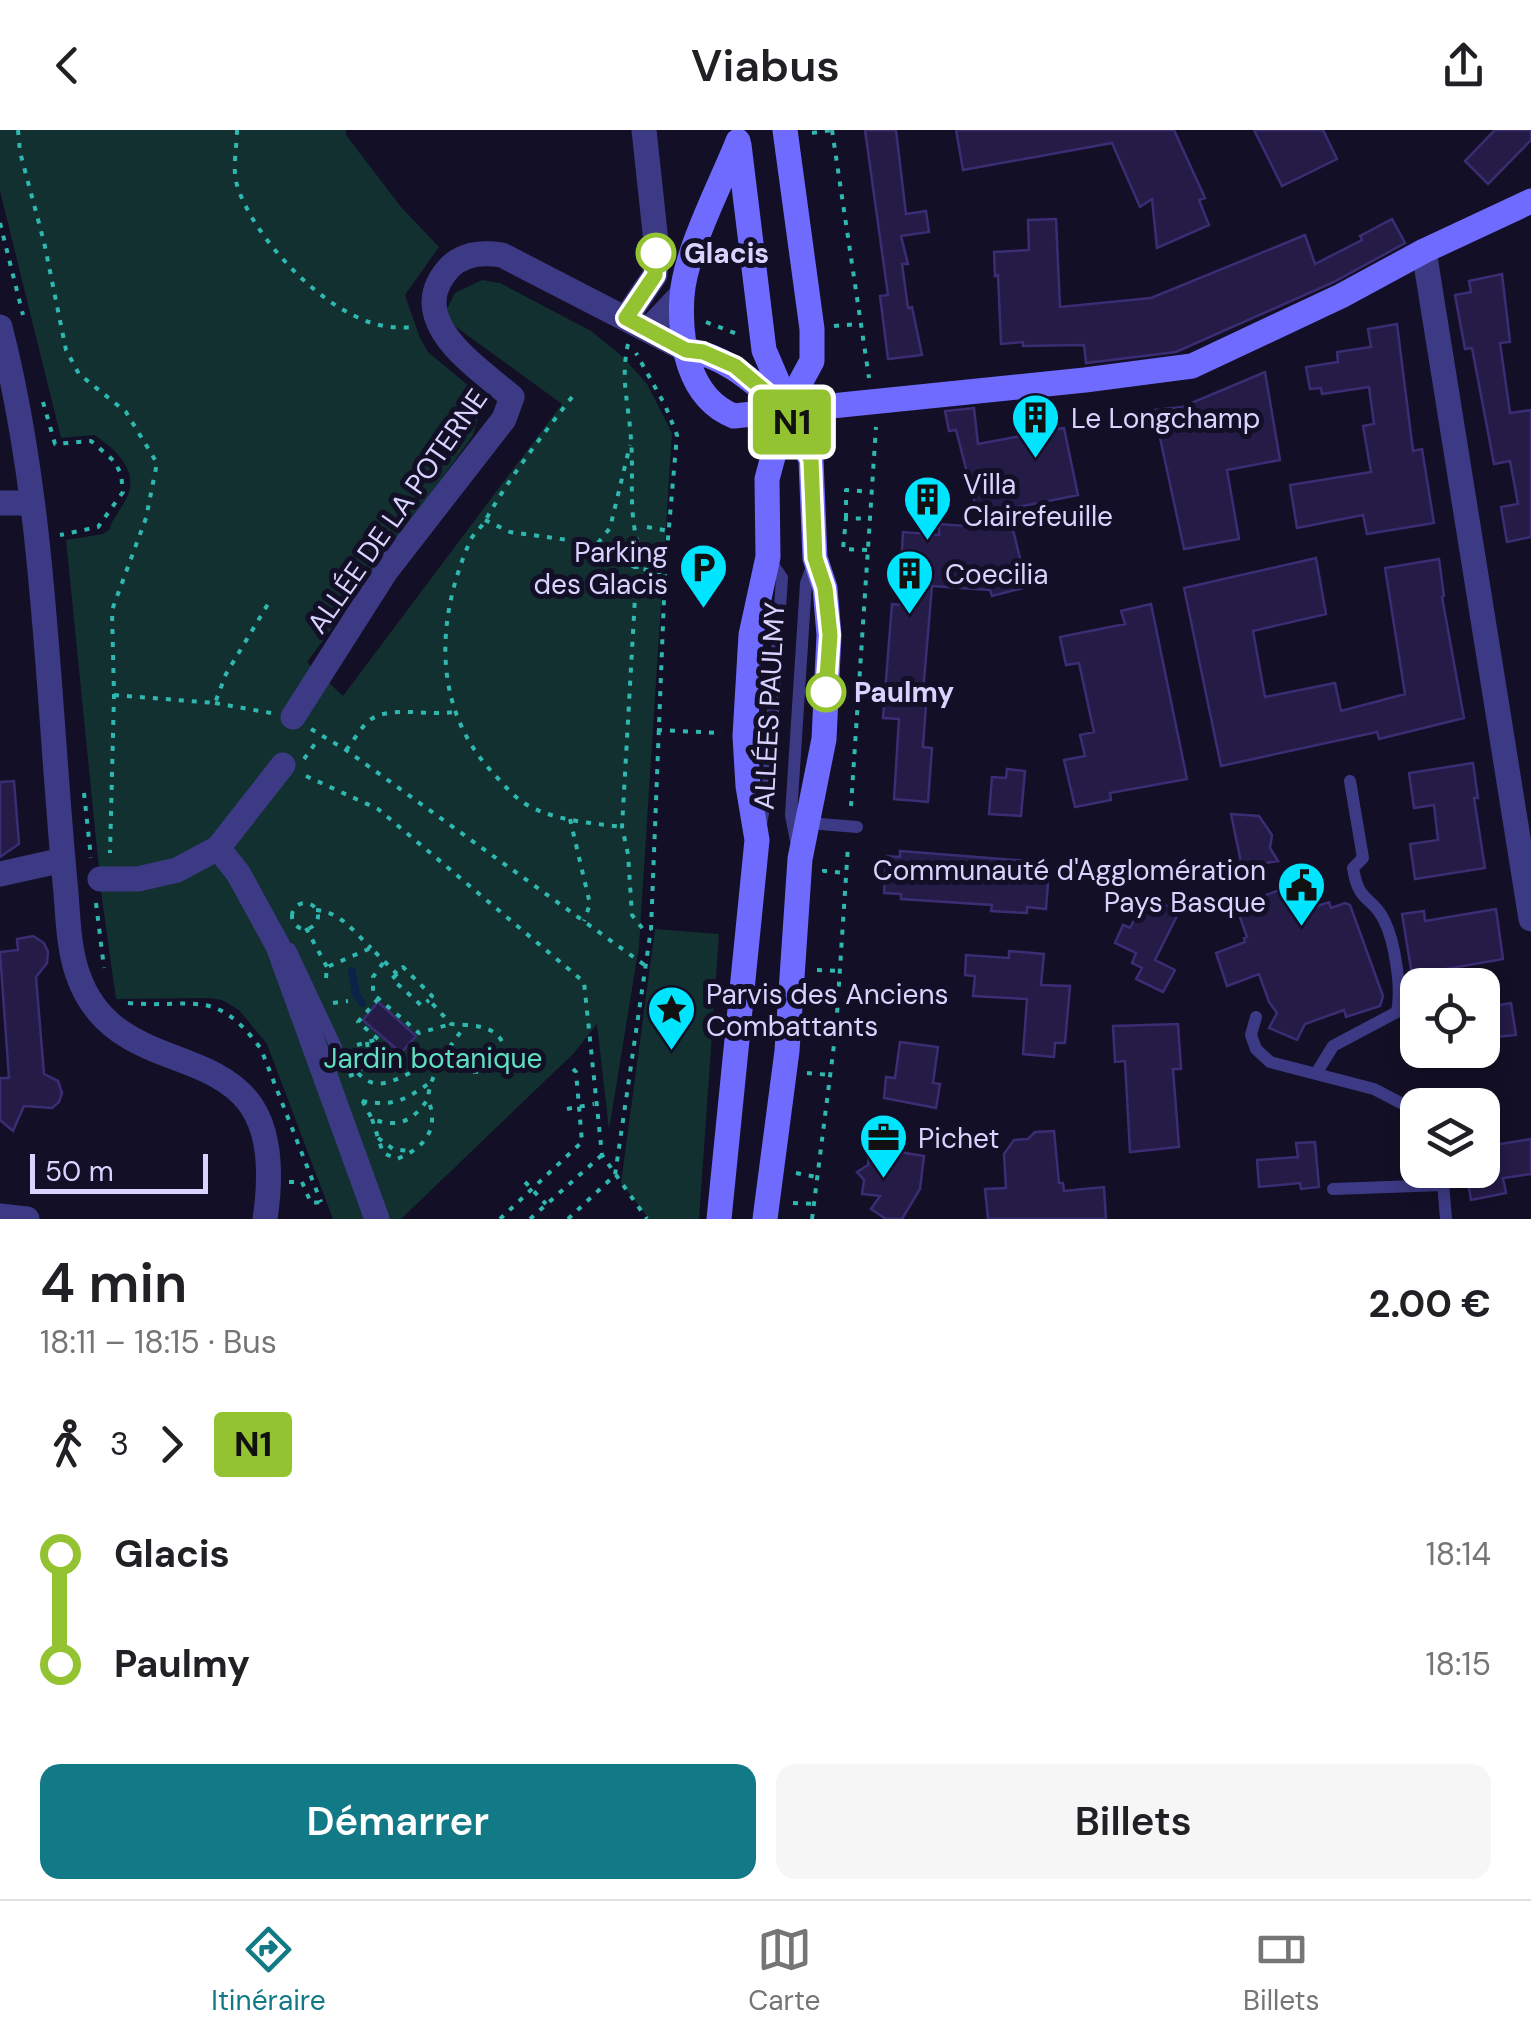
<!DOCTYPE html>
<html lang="fr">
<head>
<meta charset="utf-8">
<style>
  body { margin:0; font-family:"DM Sans",sans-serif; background:#f6f6f6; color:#202124; height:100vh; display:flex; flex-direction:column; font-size:38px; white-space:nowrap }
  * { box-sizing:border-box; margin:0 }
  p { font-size:32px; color:#757577 }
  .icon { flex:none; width:55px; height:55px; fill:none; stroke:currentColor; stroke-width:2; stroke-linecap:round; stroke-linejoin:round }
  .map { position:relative; height:1089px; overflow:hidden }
  .panel { display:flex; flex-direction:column; background:#fff; flex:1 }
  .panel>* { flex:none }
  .badge { padding:0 20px; border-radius:8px; font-size:35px; line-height:65px }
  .buttons { position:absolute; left:1400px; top:838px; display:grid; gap:20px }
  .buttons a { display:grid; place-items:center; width:100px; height:100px; border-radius:20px; background:#fff; box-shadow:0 5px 15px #0003; font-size:50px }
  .scale { position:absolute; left:30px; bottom:25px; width:178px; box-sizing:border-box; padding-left:10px; border:5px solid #d9d4ff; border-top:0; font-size:28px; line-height:35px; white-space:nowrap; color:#d9d4ff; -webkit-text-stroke:8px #130f26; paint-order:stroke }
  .map>.badge { position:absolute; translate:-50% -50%; box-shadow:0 0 0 5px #fff }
  .legs { display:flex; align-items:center; gap:15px; height:110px; padding:0 40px; font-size:32px }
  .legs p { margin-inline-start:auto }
  .summary { display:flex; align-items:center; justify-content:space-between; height:170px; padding:0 40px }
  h1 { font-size:55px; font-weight:600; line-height:75px }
  .button { display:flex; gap:20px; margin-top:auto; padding:20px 40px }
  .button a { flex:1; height:115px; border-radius:20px; background:#127987; color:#fff; font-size:40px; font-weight:600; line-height:115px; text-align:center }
  .button a+a { background:#f6f6f6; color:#202124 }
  ul { padding:0 40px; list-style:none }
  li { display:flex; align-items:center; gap:35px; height:110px; font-size:38px }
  li i { display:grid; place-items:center; width:15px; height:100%; margin:0 12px; background:currentColor }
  li i::after { content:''; width:25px; height:25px; margin:-12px; border:8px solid; border-radius:50%; background:#fff }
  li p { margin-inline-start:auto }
  li:first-child i { background:linear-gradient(#0000 50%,currentColor 0) }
  li:last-child i { background:linear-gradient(currentColor 50%,#0000 0) }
  header { display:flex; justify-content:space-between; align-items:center; height:130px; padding:0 40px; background:#fff; font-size:45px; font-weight:600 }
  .tabs { display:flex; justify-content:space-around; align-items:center; height:140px; border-top:2px solid #e0e0e0; background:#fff; font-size:28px; color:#757577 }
  .tabs a { display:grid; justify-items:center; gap:5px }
  .tabs .on { color:#127987 }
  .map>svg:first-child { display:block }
  .green { fill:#12302f }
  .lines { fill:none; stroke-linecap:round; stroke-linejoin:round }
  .stream { stroke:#0c2248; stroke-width:8 }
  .building { fill:#241b47; stroke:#3b2d73; stroke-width:2.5 }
  .path { stroke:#2fb8b0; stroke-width:4; stroke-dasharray:5 8; stroke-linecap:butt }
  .lane { stroke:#3d3a85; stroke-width:12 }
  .street { stroke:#3d3a85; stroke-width:25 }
  .secondary { stroke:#6f6bff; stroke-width:25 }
  .path-bridge { stroke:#2fb8b0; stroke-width:4; stroke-dasharray:5 8; stroke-linecap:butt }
  .line-1-casing { stroke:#fff; stroke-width:22 }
  .line-1 { stroke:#94c331; stroke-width:15 }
  .stop-1-dot { fill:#fff; stroke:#94c331; stroke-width:5 }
  .labels { text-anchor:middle; stroke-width:10; stroke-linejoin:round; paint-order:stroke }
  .stop-label { font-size:28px; font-weight:bold; fill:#d9d4ff; stroke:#130f26; text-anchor:start }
  .poi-label { font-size:28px; fill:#d9d4ff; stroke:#130f26; text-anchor:start }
  .street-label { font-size:28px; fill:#d9d4ff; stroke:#130f26 }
  .park-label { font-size:28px; fill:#5fe0c0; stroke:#130f26 }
</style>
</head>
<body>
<header><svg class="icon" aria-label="back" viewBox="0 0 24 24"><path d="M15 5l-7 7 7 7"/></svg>Viabus<svg class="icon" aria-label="share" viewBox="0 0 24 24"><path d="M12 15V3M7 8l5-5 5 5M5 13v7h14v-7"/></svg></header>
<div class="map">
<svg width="1531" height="1089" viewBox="0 0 1531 1089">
  <rect width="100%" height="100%" fill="#130f26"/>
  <path class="green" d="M 0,0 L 346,0 L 346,5 L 401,77 L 439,117 L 405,165 L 420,208 L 428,222 L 476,262 L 482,278 L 472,307 L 307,532 L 343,566 L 562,274 L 452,194 L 446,181 L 455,163 L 482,150 L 500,153 L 591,201 L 623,227 L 647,254 L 672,303 L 639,816 L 609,1000 L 597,894 L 573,924 L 401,1089 L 333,1089 L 267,914 L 239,880 L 222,870 L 210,868 L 116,869 L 102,769 L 66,410 L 103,404 L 109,400 C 113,388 119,382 125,371 C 142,343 116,319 94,305 L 61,308 L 0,61 Z
    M 655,799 L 719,804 L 699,1089 L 649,1089 L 621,1053 Z"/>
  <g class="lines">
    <path class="stream" d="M 352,841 L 356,864 L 362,873"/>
  </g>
  <path class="building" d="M 865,0 L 896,0 L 906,84 L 926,81 L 929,102 L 901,106 L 908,134 L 902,134 L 908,178 L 912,177 L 922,225 L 888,229 L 880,166 L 888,165 Z
    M 956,0 L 1174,0 L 1205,68 L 1199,70 L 1209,95 L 1157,118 L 1152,69 L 1140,77 L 1112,13 L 963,40 Z
    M 1254,0 L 1323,0 L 1337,29 L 1282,56 Z
    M 1495,0 L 1531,0 L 1531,10 L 1488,54 L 1465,31 Z
    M 1056,89 L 1060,177 L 1151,168 L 1305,105 L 1315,134 L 1362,110 L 1360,106 L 1392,89 L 1405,113 L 1334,152 L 1176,222 L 1086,233 L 1084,215 L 1023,216 L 1023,212 L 1001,214 L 998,145 L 995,146 L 994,122 L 1029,120 L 1028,90 Z
    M 1502,144 L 1510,212 L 1500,213 L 1510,283 L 1531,280 L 1531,407 L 1507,412 L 1501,377 L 1518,374 L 1510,331 L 1494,334 L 1472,218 L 1465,219 L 1455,165 L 1471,162 L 1469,151 Z
    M 1397,194 L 1413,321 L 1422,319 L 1434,393 L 1367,404 L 1363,385 L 1297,398 L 1290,355 L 1371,342 L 1363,296 L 1374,294 L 1369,257 L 1322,264 L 1321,258 L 1310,259 L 1306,237 L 1338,232 L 1337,222 L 1371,217 L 1368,199 Z
    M 1265,242 L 1280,330 L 1227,340 L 1239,409 L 1184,419 L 1154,280 L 1182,277 Z
    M 974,278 L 978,314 L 1064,298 L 1078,365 L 1008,379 L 1027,457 L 992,466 L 990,460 L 932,456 L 922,574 L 926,574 L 923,617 L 932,618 L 928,672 L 894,669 L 899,589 L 883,588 L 892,474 L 904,475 L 906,421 L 902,420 L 903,402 L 939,405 L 939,394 L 981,397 L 956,300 L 949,301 L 945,281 Z
    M 1316,428 L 1326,484 L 1253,501 L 1265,567 L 1335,553 L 1341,581 L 1405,564 L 1385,438 L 1439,429 L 1444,466 L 1442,467 L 1464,588 L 1379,609 L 1377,602 L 1221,636 L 1184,458 Z
    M 1151,474 L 1187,649 L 1110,663 L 1111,670 L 1075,677 L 1064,630 L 1085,626 L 1080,605 L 1094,602 L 1079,533 L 1066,535 L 1060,507 L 1125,494 L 1121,481 Z
    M 1473,633 L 1478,668 L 1474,668 L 1485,738 L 1415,749 L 1410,714 L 1438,710 L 1434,675 L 1414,678 L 1409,643 Z
    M 1007,639 L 1025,641 L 1021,686 L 989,684 L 992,647 L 1006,648 Z
    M 14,651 L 19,714 L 0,727 L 0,652 Z
    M 1231,684 L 1259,686 L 1272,705 L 1270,718 L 1278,731 L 1242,737 Z
    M 900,721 L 1040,732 L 1040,739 L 1049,740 L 1046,779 L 1027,777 L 1027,783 L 991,781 L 992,775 L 901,769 L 901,764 L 884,763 L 886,726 L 900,727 Z
    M 1293,755 L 1300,782 L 1329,772 L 1331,778 L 1345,773 L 1350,775 L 1383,866 L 1380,876 L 1346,887 L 1344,880 L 1305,894 L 1297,910 L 1269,898 L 1277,883 L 1269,872 L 1259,844 L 1227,856 L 1216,823 L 1245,812 L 1244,808 L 1247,807 L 1236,776 Z
    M 1147,765 L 1179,782 L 1155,830 L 1175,840 L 1163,862 L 1136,849 L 1142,838 L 1132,833 L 1136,823 L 1115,813 L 1123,795 L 1130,798 Z
    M 1496,779 L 1503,829 L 1412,845 L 1402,784 L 1424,781 L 1425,791 Z
    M 33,806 L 44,813 L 48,822 L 47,833 L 36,847 L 44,944 L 58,951 L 62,963 L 59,972 L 52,978 L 24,976 L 13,1001 L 0,990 L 0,948 L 9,948 L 0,822 L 18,820 L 17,809 Z
    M 1009,821 L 1044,824 L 1041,855 L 1070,856 L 1065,913 L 1055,913 L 1054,927 L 1023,924 L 1027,869 L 973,866 L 975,846 L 965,845 L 966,825 L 1009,828 Z
    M 378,872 L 416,906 L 401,923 L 363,890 Z
    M 1511,873 L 1516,905 L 1488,908 L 1483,878 Z
    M 1178,894 L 1181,939 L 1173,939 L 1179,1017 L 1130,1022 L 1125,931 L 1115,932 L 1113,896 Z
    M 900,912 L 938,917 L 933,953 L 940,954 L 936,978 L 884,968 L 886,947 L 895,948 Z
    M 1054,1001 L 1059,1053 L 1063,1053 L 1064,1061 L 1104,1057 L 1106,1089 L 988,1089 L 985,1059 L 1006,1058 L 1004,1024 L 1014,1010 L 1028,1009 L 1035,1002 Z
    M 1531,1009 L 1531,1044 L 1503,1048 L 1506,1063 L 1471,1070 L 1466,1040 L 1482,1040 L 1482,1017 Z
    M 1315,1012 L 1319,1057 L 1301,1059 L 1300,1053 L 1259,1057 L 1257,1030 L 1298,1027 L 1296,1013 Z
    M 870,1017 L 924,1026 L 920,1059 L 902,1089 L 886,1089 L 871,1079 L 880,1066 L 862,1064 L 864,1050 L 857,1042 L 868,1035 Z"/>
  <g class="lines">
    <path class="path" d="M 18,0 L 20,22 L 44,112 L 66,220 L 79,244 L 126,282 L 157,333 L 146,388 L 112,480 L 114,565 L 110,723
      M 237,0 C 237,17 232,39 237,55 C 253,108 326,186 384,196 C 394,198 405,197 415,198
      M 832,0 L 869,248
      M 812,3 L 832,0
      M 0,93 L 23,185
      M 706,192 L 740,205
      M 834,196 L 859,194
      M 628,214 C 620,251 629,274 631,310 C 634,346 628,379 638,414 L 622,697 L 628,724 L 632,785 L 643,799 L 651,799
      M 572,267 C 541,307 509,348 485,391 C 481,398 475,402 471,409 C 436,487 431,577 493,643 C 505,656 517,671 533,678 C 560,691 592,693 622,697
      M 43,272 L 55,314 L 91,311 L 114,331 L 121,344 L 123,362 L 98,397 L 60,405
      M 846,388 L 846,360 L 872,362
      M 485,390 L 510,402 L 597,414 L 636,438 L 665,443
      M 647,397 L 669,401
      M 598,413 L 610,398 L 630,315
      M 867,420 L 843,419 L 846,388 L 871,389
      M 114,565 L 215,573 L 226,544 L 271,469
      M 215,573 L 271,583
      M 311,599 L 346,620 L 646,836
      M 657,600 L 722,603
      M 346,620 C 354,611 362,594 373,588 C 394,576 429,586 454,582
      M 304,629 L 317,611
      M 306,646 L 378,679 L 584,852 L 602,1025 L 647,1089
      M 84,663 L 91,728
      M 851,676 L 876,297
      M 570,689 L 590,774 L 584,791
      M 824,739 L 824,741 L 846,743
      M 96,773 L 104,838
      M292 786a13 13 0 1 1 26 0a13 13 0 1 1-26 0Z
      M 316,780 C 341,782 353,801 371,818
      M 306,798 L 327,837
      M 383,833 L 373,847 L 373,864 L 419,903 L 451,894
      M 817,840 L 840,841
      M 396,845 L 392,849 L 422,876 L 429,870
      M 326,848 L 327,837 L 371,818 L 397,844 L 403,837 L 432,866 L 429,870 L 451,894 L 466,895 C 451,914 429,945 428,969 C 412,992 398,998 372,989 L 361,968
      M 128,873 C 194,879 215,856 261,919 L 321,1072
      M 333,873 L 348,871
      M 378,909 L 358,892 L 378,869
      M 357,915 L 378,909
      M 448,935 C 468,943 491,948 504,926 C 506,902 486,896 466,895
      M 358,943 C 381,969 407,939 433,934
      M 807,943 L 830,945
      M 349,946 L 358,943 L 369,927 L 367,912
      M 362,971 C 394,977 405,970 431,952
      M 567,979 L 594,974
      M 372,989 L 383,1023 L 397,1029 C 424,1018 440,1000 428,969
      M 378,1008 L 393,1019 L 409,1021
      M 796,1043 L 816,1047
      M 289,1052 L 302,1052 L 311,1073 L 321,1072
      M 525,1052 L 546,1074
      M 793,1073 L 814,1074
      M 500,1089 L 582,1012 L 576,942 L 568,933
      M 530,1089 L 602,1025
      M 568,1089 L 615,1045 L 651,799 L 665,443 L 677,305 L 665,275 L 636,223
      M 812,1089 L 836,899 L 848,716"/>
    <path class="lane" d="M 808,693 L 857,697
      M 761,694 L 768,657 L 782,448 L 769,429
      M 796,711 L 791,685 L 806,453 L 813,434
      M 290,819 L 336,917
      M 1256,887 L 1251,905 L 1256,919 L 1270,932 L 1374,959 L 1418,982
      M 1317,942 L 1333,916 L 1397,882 C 1402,858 1395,812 1384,790 C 1372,765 1359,775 1353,738 L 1363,728 L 1350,651
      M 1442,1040 L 1446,1089
      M 1333,1059 L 1443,1055"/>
    <path class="street" d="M 1424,121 L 1531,789
      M 626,188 L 655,145 L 657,121 L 644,0
      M 0,197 C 37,341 45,494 56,642 C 59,682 62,722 66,763 C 68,790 69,820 78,845 C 122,972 296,883 265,1089
      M 648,200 L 682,164
      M 0,373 L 30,373
      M 293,587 L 386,441 L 504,289 L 512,267 C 477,237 401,189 450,137 C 464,123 483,122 502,125 L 686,220
      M 218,718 L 238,743 L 278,816 L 377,1089
      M 0,744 L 63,730
      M 100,749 L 138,749 L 177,740 L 218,718 L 283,635
      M 0,1086 L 27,1089"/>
    <path class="secondary" d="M 738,11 C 721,54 685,122 682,166 C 679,210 688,268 734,286 L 1085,250 L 1192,236 L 1341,166 L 1424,121 L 1531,71
      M 739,15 L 764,220 L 811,330 L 815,428 L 825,458 L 829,505 L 824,609 L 800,729 L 787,921 L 765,1089
      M 686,220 C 727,226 753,252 783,277
      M 719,1089 L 757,710 L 748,656 L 745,606 L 751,505 L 768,427 L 767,349 L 786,279 L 812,231 L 812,199 L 785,0"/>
    <path class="path-bridge" d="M 433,934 L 448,935"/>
  </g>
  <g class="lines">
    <defs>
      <path id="line-1" d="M 656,123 L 655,145 L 626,188 L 686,220 L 703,222 L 735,236 L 786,279 L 811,330 L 815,428 L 825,458 L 830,505 L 826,562"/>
    </defs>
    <use href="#line-1" class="line-1-casing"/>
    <use href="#line-1" class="line-1"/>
  </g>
  <defs>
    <symbol id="building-pin" viewBox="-11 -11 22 30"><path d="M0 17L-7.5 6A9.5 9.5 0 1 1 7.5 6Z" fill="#00e5ff" stroke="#130f26"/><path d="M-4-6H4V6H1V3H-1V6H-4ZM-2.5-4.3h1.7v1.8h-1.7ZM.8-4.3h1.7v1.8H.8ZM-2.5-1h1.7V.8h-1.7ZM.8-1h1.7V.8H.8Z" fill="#111"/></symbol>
    <symbol id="parking-pin" viewBox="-11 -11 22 30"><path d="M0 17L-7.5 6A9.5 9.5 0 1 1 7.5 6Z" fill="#00e5ff" stroke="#130f26"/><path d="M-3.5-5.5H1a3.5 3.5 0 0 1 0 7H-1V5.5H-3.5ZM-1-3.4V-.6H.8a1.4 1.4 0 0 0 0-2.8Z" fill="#111"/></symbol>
    <symbol id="civic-pin" viewBox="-11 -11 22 30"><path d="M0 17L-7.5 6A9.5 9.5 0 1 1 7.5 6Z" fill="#00e5ff" stroke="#130f26"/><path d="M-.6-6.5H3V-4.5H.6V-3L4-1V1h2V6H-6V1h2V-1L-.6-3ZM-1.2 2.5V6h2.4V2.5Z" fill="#111"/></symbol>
    <symbol id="sight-pin" viewBox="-11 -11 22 30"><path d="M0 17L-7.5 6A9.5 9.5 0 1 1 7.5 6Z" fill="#00e5ff" stroke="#130f26"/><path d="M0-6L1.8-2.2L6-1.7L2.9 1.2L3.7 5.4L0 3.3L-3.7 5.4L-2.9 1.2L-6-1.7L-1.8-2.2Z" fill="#111"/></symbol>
    <symbol id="office-pin" viewBox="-11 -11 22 30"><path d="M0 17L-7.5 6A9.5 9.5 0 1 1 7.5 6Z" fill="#00e5ff" stroke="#130f26"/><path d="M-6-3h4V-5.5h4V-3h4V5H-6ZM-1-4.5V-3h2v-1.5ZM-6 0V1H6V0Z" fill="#111"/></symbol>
  </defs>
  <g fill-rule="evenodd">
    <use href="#building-pin" x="1008" y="260" width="55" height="75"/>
    <use href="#building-pin" x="900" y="342" width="55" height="75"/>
    <use href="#parking-pin" x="676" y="410" width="55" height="75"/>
    <use href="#building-pin" x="882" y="416" width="55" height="75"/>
    <use href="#civic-pin" x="1274" y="728" width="55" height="75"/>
    <use href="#sight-pin" x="644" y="852" width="55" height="75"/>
    <use href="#office-pin" x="856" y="980" width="55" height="75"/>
  </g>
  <g class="stop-1-dot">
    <circle cx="656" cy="123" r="18"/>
    <circle cx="826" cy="562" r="18"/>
  </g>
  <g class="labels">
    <g class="stop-label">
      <text x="684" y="133">Glacis</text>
      <text x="854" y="572">Paulmy</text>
    </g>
    <g class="poi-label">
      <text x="1071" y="298">Le Longchamp</text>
      <text x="963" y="364">Villa<tspan x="963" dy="32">Clairefeuille</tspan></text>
      <text x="668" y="432" text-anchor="end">Parking<tspan x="668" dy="32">des Glacis</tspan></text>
      <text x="945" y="454">Coecilia</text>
      <text x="1266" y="750" text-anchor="end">Communauté d'Agglomération<tspan x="1266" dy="32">Pays Basque</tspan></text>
      <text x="706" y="874">Parvis des Anciens<tspan x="706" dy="32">Combattants</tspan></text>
      <text x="918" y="1018">Pichet</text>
    </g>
    <g class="street-label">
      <text transform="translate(397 381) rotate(-55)" y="10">ALLÉE DE LA POTERNE</text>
      <text transform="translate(769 576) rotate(-87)" y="10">ALLÉES PAULMY</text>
    </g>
    <g class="park-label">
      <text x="433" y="938">Jardin botanique</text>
    </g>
  </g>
</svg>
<div class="buttons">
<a><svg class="icon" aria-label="locate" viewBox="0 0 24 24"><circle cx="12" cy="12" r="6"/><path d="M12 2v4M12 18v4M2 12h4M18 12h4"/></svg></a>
<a><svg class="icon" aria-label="layers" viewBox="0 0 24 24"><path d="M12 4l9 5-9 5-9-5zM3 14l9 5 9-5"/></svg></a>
</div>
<div class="scale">50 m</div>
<b class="badge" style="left:792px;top:292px;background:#94c331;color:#111">N1</b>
</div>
<section class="panel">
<div class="summary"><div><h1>4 min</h1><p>18:11 – 18:15 · Bus</p></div><b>2.00 €</b></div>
<div class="legs"><svg class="icon" aria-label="walk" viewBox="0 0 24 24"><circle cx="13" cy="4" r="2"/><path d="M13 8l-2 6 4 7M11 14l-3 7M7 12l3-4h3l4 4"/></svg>3<svg class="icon" aria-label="forward" viewBox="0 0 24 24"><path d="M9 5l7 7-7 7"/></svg><b class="badge" style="background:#94c331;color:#111">N1</b></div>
<ul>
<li><i style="color:#94c331"></i><b>Glacis</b><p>18:14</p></li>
<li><i style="color:#94c331"></i><b>Paulmy</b><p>18:15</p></li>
</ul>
<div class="button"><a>Démarrer</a><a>Billets</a></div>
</section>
<nav class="tabs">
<a class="on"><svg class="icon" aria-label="directions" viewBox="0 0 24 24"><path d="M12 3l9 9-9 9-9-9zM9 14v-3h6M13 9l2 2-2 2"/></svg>Itinéraire</a>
<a><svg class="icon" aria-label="map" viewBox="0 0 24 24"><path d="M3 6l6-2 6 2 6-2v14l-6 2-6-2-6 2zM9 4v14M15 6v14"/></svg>Carte</a>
<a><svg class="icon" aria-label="tickets" viewBox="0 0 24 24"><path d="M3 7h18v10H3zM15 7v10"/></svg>Billets</a>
</nav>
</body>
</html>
